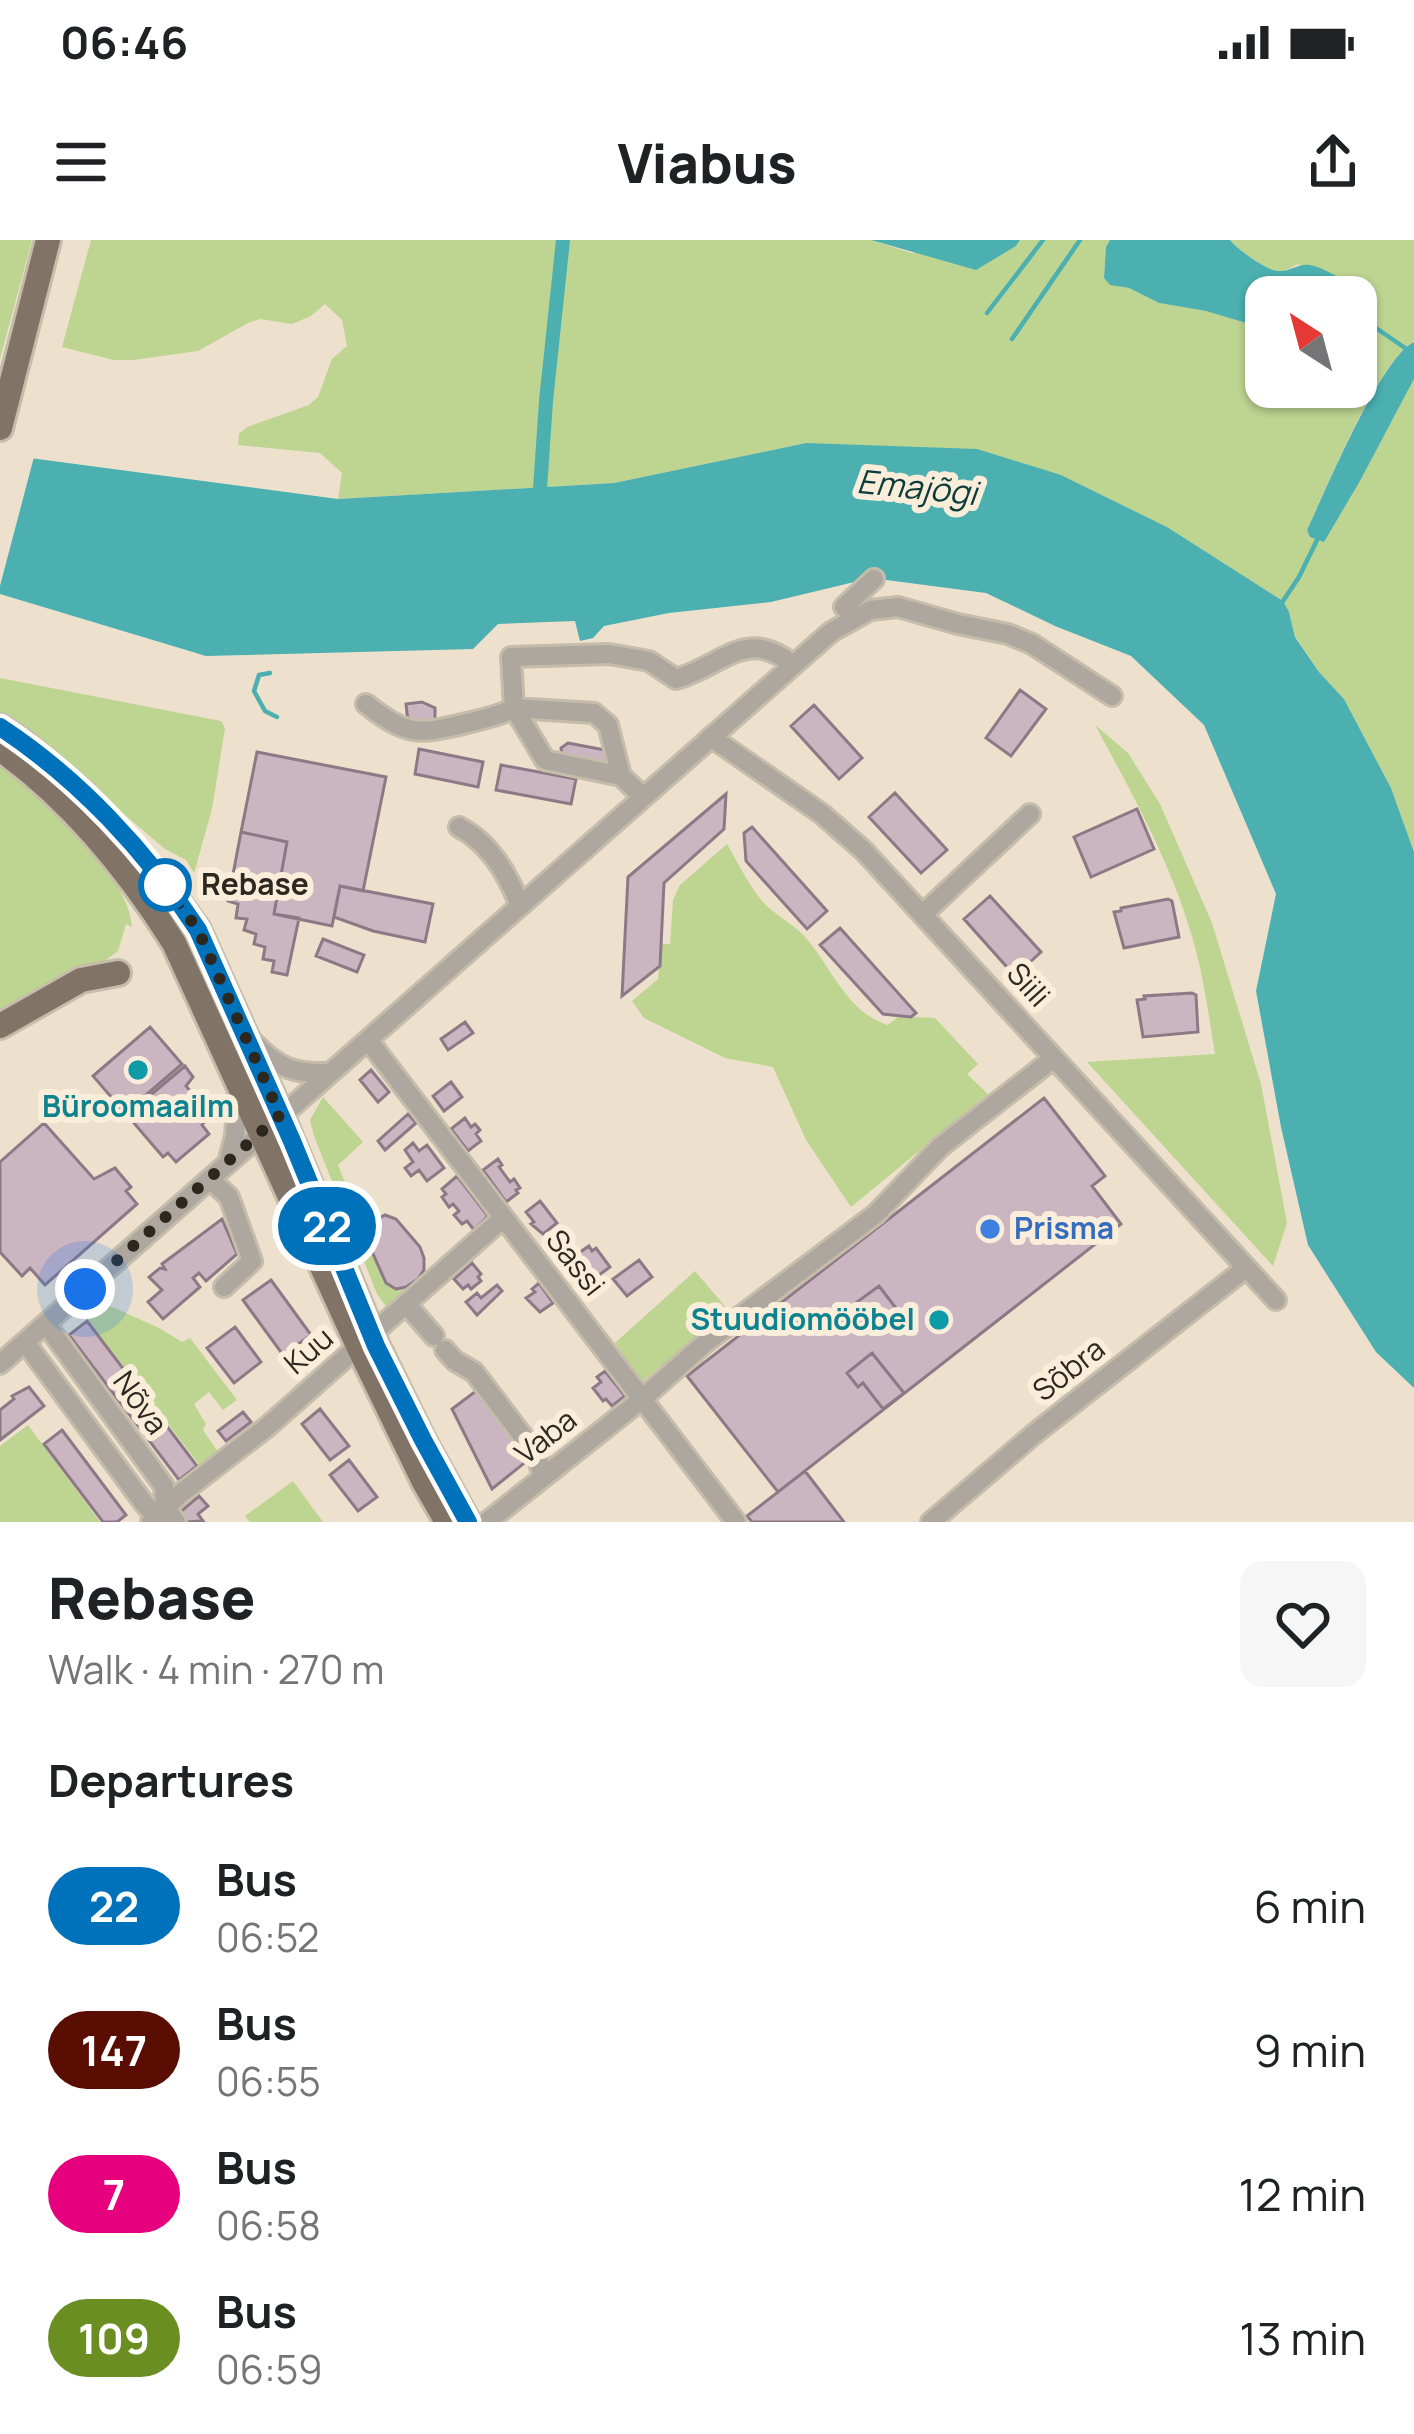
<!DOCTYPE html>
<html lang="en">
<head>
<meta charset="utf-8">
<style>
  body { margin:0; font-family:Manrope,sans-serif; background:#f6f6f6; color:#202124; height:100vh; display:flex; flex-direction:column; font-size:45px; white-space:nowrap }
  * { box-sizing:border-box; margin:0 }
  p { font-size:39px; color:#757577 }
  .icon { flex:none; width:66px; height:66px; fill:none; stroke:currentColor; stroke-width:2; stroke-linecap:round; stroke-linejoin:round }
  .map { position:relative; height:1282px; overflow:hidden }
  .sheet { display:flex; flex-direction:column; background:#fff; flex:1 }
  .sheet>* { flex:none }
  .badge { padding:0 24px; border-radius:39px; font-size:42px; line-height:78px }
  .needle { width:78px; rotate:324deg }
  .buttons { position:absolute; left:1245px; top:36px; display:grid; gap:24px }
  .buttons a { display:grid; place-items:center; width:132px; height:132px; border-radius:24px; background:#fff; box-shadow:0 3px 9px #0004; font-size:60px }
  .you { position:absolute; width:60px; height:60px; margin:-30px; border:9px solid #fff; border-radius:50%; background:#1a73e8; box-shadow:0 0 0 18px #1a73e833 }
  .map>.badge { position:absolute; translate:-50% -50%; box-shadow:0 0 0 6px #fff }
  h2 { padding:0 48px; font-size:45px; line-height:108px }
  .round { display:grid; place-items:center; flex:none; width:126px; height:126px; border-radius:24px; background:#f6f6f6 }
  .head { display:flex; align-items:center; justify-content:space-between; height:204px; padding:0 48px }
  h1 { font-size:57px; font-weight:800; line-height:90px }
  ul { padding:0; list-style:none }
  li { display:flex; align-items:center; gap:36px; height:144px; padding:0 48px }
  li div { flex:1 }
  li b { display:block; font-size:45px }
  li em { font-style:normal }
  li .badge { min-width:132px; font-weight:700; text-align:center }
  .status { display:flex; justify-content:space-between; align-items:center; height:84px; padding:0 60px; background:#fff; direction:ltr }
  .status svg { height:33px; fill:currentColor }
  header { display:flex; justify-content:space-between; align-items:center; height:156px; padding:0 48px; background:#fff; font-size:54px; font-weight:800 }
  .map>svg:first-child { display:block }
  .green { fill:#bed491 }
  .water { fill:#4cb0b1 }
  .pier { fill:#ede1cd }
  .lines { fill:none; stroke-linecap:round; stroke-linejoin:round }
  .stream { stroke:#4cb0b1; stroke-width:4.5 }
  .canal { stroke:#4cb0b1; stroke-width:14 }
  .building { fill:#cab5c1; stroke:#8d7985; stroke-width:3 }
  .minor-casing { stroke:#c6bcaa; stroke-width:24 }
  .major-casing { stroke:#c6bcaa; stroke-width:30 }
  .minor { stroke:#ada79f; stroke-width:18 }
  .major { stroke:#817467; stroke-width:24 }
  .line-casing { stroke:#fff; stroke-width:27 }
  .line { stroke:#0072bc; stroke-width:18 }
  .walk { stroke:#2c2820; stroke-width:12; stroke-dasharray:0 21.6 }
  .stop-dot { fill:#fff; stroke:#0072bc; stroke-width:6 }
  .culture-dot { fill:#0f9aa8; stroke:#faeeda; stroke-width:4.5 }
  .shop-dot { fill:#3f7fe0; stroke:#faeeda; stroke-width:4.5 }
  .labels { text-anchor:middle; stroke-width:12; stroke-linejoin:round; paint-order:stroke }
  .stop-label { font-size:30px; font-weight:bold; fill:#2c2820; stroke:#faeeda; text-anchor:start }
  .street-label { font-size:30px; fill:#2c2820; stroke:#faeeda }
  .culture-label { font-size:30px; font-weight:bold; fill:#0d838f; stroke:#faeeda }
  .shop-label { font-size:30px; font-weight:bold; fill:#366cbe; stroke:#faeeda; text-anchor:start }
  .water-label { font-size:33px; font-style:italic; fill:#0b3b3b; stroke:#faeeda }
</style>
</head>
<body>
<div class="status"><b>06:46</b><svg viewBox="0 0 49 12"><path d="M0 12V9h3v3zM5 12V6h3v6zM10 12V3h3v9zM15 12V0h3v12zM26 1h20v11H26zM47 4h2v5h-2z"/></svg></div>
<header><svg class="icon" aria-label="menu" viewBox="0 0 24 24"><path d="M4 6h16M4 12h16M4 18h16"/></svg>Viabus<svg class="icon" aria-label="share" viewBox="0 0 24 24"><path d="M12 15V3M7 8l5-5 5 5M5 13v7h14v-7"/></svg></header>
<div class="map">
<svg width="1414" height="1282" viewBox="0 0 1414 1282">
  <rect width="100%" height="100%" fill="#ede1cd"/>
  <path class="green" d="M 0,0 L 32,0 L 0,119 Z
    M 91,0 L 871,0 L 911,13 L 1016,6 L 1020,0 L 1110,0 L 1106,8 L 1104,38 L 1110,45 L 1129,48 L 1159,63 L 1206,71 L 1266,89 L 1266,147 L 1319,147 L 1327,154 L 1341,153 L 1345,147 L 1356,147 L 1356,133 L 1364,122 L 1367,103 L 1376,88 L 1367,59 L 1298,24 C 1292,27 1284,32 1277,31 C 1266,29 1237,9 1230,0 L 1414,0 L 1414,102 C 1380,118 1325,251 1307,290 L 1324,301 L 1360,241 L 1414,139 L 1414,612 L 1391,548 L 1344,459 L 1319,432 L 1295,396 L 1289,372 L 1283,361 L 1167,287 L 1061,235 L 806,203 L 614,243 L 338,259 L 342,233 L 320,213 L 238,205 L 239,194 L 247,187 L 309,165 L 318,157 L 332,119 L 347,106 L 342,80 L 325,64 L 311,76 L 292,84 L 260,79 L 248,83 L 198,111 L 133,120 L 114,120 L 62,107 Z
    M 0,438 L 221,481 L 225,488 L 212,569 L 194,633 L 186,620 L 165,609 L 39,502 L 0,476 Z
    M 1095,485 L 1128,513 L 1160,564 L 1212,683 L 1261,844 L 1287,983 L 1273,1026 L 1087,822 L 1215,814 C 1210,784 1206,753 1199,723 C 1180,640 1136,560 1095,485 Z
    M 0,518 C 38,554 130,634 132,687 L 126,684 L 118,711 L 106,720 L 0,774 Z
    M 727,604 C 738,623 748,644 762,661 C 774,675 793,683 805,697 C 832,727 846,772 888,785 L 899,776 L 935,778 L 978,824 L 967,834 L 988,854 L 851,967 L 806,900 L 773,827 L 725,818 L 644,778 L 632,761 L 658,739 L 661,704 L 670,704 L 673,660 L 680,645 Z
    M 323,857 L 363,902 L 338,925 L 383,1038 L 393,1047 L 408,1050 L 387,1068 L 377,1054 L 314,896 L 310,880 Z
    M 695,1031 L 729,1071 L 642,1142 L 615,1103 Z
    M 97,1060 L 159,1088 L 182,1102 L 190,1098 L 237,1160 L 223,1170 L 209,1152 L 194,1164 L 206,1184 L 203,1190 L 218,1212 L 201,1227 L 82,1072 Z
    M 28,1185 L 100,1282 L 0,1282 L 0,1206 Z
    M 293,1241 L 323,1282 L 250,1282 L 245,1276 Z"/>
  <path class="water" d="M 871,0 L 1020,0 L 1016,6 L 976,30 Z
    M 1110,0 L 1230,0 C 1237,9 1266,30 1278,31 C 1291,32 1300,21 1314,26 C 1334,32 1377,58 1376,80 C 1376,91 1369,97 1366,107 C 1363,118 1363,123 1356,133 L 1356,57 L 1266,57 L 1266,89 L 1206,71 L 1159,63 L 1129,48 L 1110,45 L 1104,38 L 1106,7 Z
    M 1414,102 L 1414,139 L 1360,241 L 1324,302 L 1310,297 L 1307,290 C 1325,252 1381,117 1414,102 Z
    M 806,203 L 977,209 L 1061,235 L 1167,287 L 1283,361 L 1289,372 L 1295,397 L 1319,432 L 1344,459 L 1391,548 L 1414,612 L 1414,1148 L 1376,1112 L 1308,1005 L 1281,887 L 1256,751 L 1276,654 L 1204,485 L 1131,416 L 1055,386 L 986,353 L 871,338 L 771,362 L 669,373 L 604,386 L 593,398 L 580,401 L 575,381 L 498,384 L 473,409 L 206,416 L 0,354 L 0,214 L 338,259 L 614,243 Z"/>
  <path class="pier" d="M 0,208 L 35,213 L 0,346 Z"/>
  <g class="lines">
    <path class="stream" d="M 987,73 L 1043,0
      M 1376,88 L 1405,108
      M 1012,99 L 1080,0
      M 1281,364 L 1299,337 L 1319,296
      M 270,433 L 259,435 L 254,451 L 265,471 L 277,477"/>
    <path class="canal" d="M 539,264 L 546,161 L 563,0"/>
  </g>
  <path class="building" d="M 1020,450 L 1046,469 L 1011,516 L 986,498 Z
    M 422,462 L 435,468 L 435,484 L 408,482 L 406,464 Z
    M 814,465 L 862,518 L 839,539 L 791,486 Z
    M 568,503 L 610,511 L 607,526 L 562,517 L 561,508 Z
    M 419,509 L 483,522 L 478,547 L 415,534 Z
    M 257,512 L 386,537 L 363,651 L 340,646 L 332,686 L 274,674 L 287,602 L 241,592 Z
    M 501,525 L 576,539 L 571,564 L 496,550 Z
    M 895,553 L 947,610 L 921,633 L 869,577 Z
    M 726,554 L 724,589 L 664,643 L 660,726 L 622,756 L 628,637 Z
    M 1137,569 L 1154,609 L 1091,637 L 1074,597 Z
    M 752,587 L 827,671 L 807,689 L 746,621 L 744,593 Z
    M 241,592 L 287,602 L 274,674 L 299,678 L 287,735 L 272,732 L 274,721 L 263,719 L 265,707 L 254,704 L 256,694 L 244,690 L 247,679 L 236,678 L 238,664 L 228,661 Z
    M 340,646 L 433,664 L 425,702 L 373,691 L 334,677 Z
    M 990,656 L 1041,712 L 1015,736 L 964,679 Z
    M 1168,659 L 1172,661 L 1179,697 L 1124,708 L 1114,672 L 1121,671 L 1121,668 Z
    M 840,688 L 916,773 L 911,777 L 883,774 L 820,705 Z
    M 323,699 L 364,715 L 357,732 L 316,716 Z
    M 1192,753 L 1196,755 L 1198,792 L 1143,797 L 1137,760 L 1145,759 L 1144,756 Z
    M 465,782 L 473,793 L 448,810 L 441,799 Z
    M 150,787 L 182,824 L 125,873 L 93,836 Z
    M 185,826 L 193,837 L 186,846 L 210,874 L 202,885 L 209,894 L 176,922 L 168,913 L 163,917 L 127,875 Z
    M 371,830 L 389,852 L 378,862 L 360,840 Z
    M 451,842 L 462,857 L 444,871 L 433,856 Z
    M 1044,858 L 1105,936 L 1092,946 L 1121,984 L 778,1252 L 687,1136 Z
    M 408,874 L 416,883 L 385,910 L 378,901 Z
    M 465,878 L 471,887 L 475,884 L 480,890 L 476,894 L 481,901 L 468,911 L 451,889 Z
    M 44,883 L 94,939 L 115,928 L 131,947 L 126,951 L 137,964 L 45,1045 L 30,1028 L 22,1036 L 0,1012 L 0,922 Z
    M 413,903 L 419,911 L 427,905 L 444,928 L 427,941 L 419,930 L 411,936 L 405,928 L 413,922 L 405,910 Z
    M 498,919 L 502,925 L 499,927 L 510,942 L 514,939 L 520,948 L 516,950 L 518,953 L 506,962 L 483,930 Z
    M 457,936 L 488,976 L 474,990 L 467,981 L 462,984 L 454,975 L 459,971 L 453,964 L 449,967 L 442,957 L 446,954 L 442,949 Z
    M 540,961 L 557,983 L 543,994 L 531,984 L 534,982 L 526,972 Z
    M 385,975 L 396,979 L 420,1007 L 424,1018 L 424,1030 L 418,1039 L 406,1047 L 396,1049 L 386,1043 L 366,998 L 369,984 Z
    M 222,979 L 237,1014 L 206,1041 L 199,1033 L 193,1038 L 200,1047 L 163,1079 L 148,1062 L 162,1050 L 149,1037 L 160,1028 L 165,1029 L 162,1024 Z
    M 589,1006 L 592,1011 L 596,1008 L 610,1027 L 584,1046 L 575,1034 L 579,1032 L 570,1019 Z
    M 639,1020 L 652,1037 L 627,1056 L 613,1039 Z
    M 472,1023 L 481,1034 L 478,1037 L 481,1041 L 471,1049 L 468,1045 L 463,1049 L 454,1039 Z
    M 271,1040 L 311,1095 L 283,1115 L 243,1060 Z
    M 539,1043 L 553,1063 L 540,1072 L 526,1058 L 535,1052 L 532,1049 Z
    M 497,1045 L 502,1051 L 477,1075 L 466,1062 L 477,1053 L 481,1058 Z
    M 879,1046 L 902,1076 L 881,1093 L 857,1062 Z
    M 87,1081 L 197,1226 L 179,1240 L 69,1095 Z
    M 235,1087 L 261,1122 L 234,1143 L 207,1108 Z
    M 872,1113 L 904,1153 L 883,1169 L 863,1143 L 858,1147 L 847,1133 Z
    M 605,1131 L 625,1156 L 612,1166 L 606,1159 L 603,1161 L 593,1148 L 601,1142 L 597,1137 Z
    M 29,1147 L 44,1166 L 0,1200 L 0,1170 L 14,1159 L 12,1156 Z
    M 480,1148 L 533,1216 L 492,1249 L 452,1169 Z
    M 320,1169 L 349,1206 L 330,1220 L 302,1184 Z
    M 243,1172 L 251,1182 L 226,1201 L 218,1191 Z
    M 62,1190 L 126,1275 L 117,1282 L 103,1282 L 44,1204 Z
    M 349,1220 L 377,1257 L 358,1271 L 330,1235 Z
    M 805,1231 L 844,1282 L 752,1282 L 747,1276 Z
    M 199,1256 L 208,1266 L 198,1274 L 203,1281 L 186,1282 L 179,1273 Z"/>
  <g class="lines">
    <defs>
      <path id="minor" d="M 854,376 L 844,367 L 874,339
        M 366,464 C 407,496 417,495 467,483 C 483,479 499,476 514,468 L 545,520 L 621,536
        M 711,497 L 822,574 L 864,611 L 1276,1060
        M 643,557 L 621,536 L 608,485 L 594,473 L 514,468 L 511,417 L 609,414 L 649,421 L 676,439 C 722,426 747,386 793,425
        M 459,587 C 490,603 508,634 520,666
        M 923,674 L 1030,574
        M 368,800 L 736,1282
        M 254,803 C 279,829 295,834 330,833
        M 228,923 L 235,896 L 238,851
        M 210,939 L 229,957 L 252,1021 L 224,1047
        M 407,1065 L 434,1096
        M 46,1084 L 164,1246 L 165,1267 L 176,1282
        M 25,1102 L 143,1262 L 161,1282
        M 445,1110 L 455,1121 L 474,1132 L 537,1215 L 543,1237
        M 0,1124 L 831,392 L 870,370 L 898,367 L 958,384 L 1008,394 L 1032,404 L 1112,456
        M 151,1282 L 180,1254 L 267,1187 L 502,979
        M 487,1282 L 642,1159 L 705,1103 L 876,974 L 940,907 L 1054,818
        M 931,1282 L 1034,1194 L 1246,1028"/>
      <path id="major" d="M 0,188 L 48,0
        M 0,487 L 21,501 L 82,552 L 165,644 L 198,690 L 281,875 L 377,1106 L 423,1200 L 468,1282
        M 0,509 C 71,560 128,630 174,703 L 359,1108 L 424,1242 L 447,1282
        M 0,786 L 81,740 L 118,733"/>
    </defs>
    <use href="#minor" class="minor-casing"/>
    <use href="#major" class="major-casing"/>
    <use href="#minor" class="minor"/>
    <use href="#major" class="major"/>
  </g>
  <g class="lines">
    <defs>
      <path id="line" d="M 0,487 C 78,538 147,612 198,690 L 292,901 L 376,1106 L 423,1200 L 468,1282"/>
    </defs>
    <use href="#line" class="line-casing"/>
    <use href="#line" class="line"/>
    <path class="walk" d="M 85,1049 L 280,875 L 198,690 L 165,645"/>
  </g>
  <circle class="stop-dot" cx="165" cy="645" r="24"/>
  <g class="culture-dot">
    <circle cx="138" cy="830" r="12"/>
    <circle cx="939" cy="1080" r="12"/>
  </g>
  <circle class="shop-dot" cx="990" cy="989" r="12"/>
  <g class="labels">
    <g class="stop-label">
      <text x="201" y="655">Rebase</text>
    </g>
    <g class="street-label">
      <text transform="translate(1028 745) rotate(48)" y="10">Siili</text>
      <text transform="translate(575 1023) rotate(52)" y="10">Sassi</text>
      <text transform="translate(309 1111) rotate(-41)" y="10">Kuu</text>
      <text transform="translate(1069 1130) rotate(-38)" y="10">Sõbra</text>
      <text transform="translate(140 1163) rotate(54)" y="10">Nõva</text>
      <text transform="translate(546 1197) rotate(-38)" y="10">Vaba</text>
    </g>
    <g class="culture-label">
      <text x="138" y="877">Büroomaailm</text>
      <text x="915" y="1090" text-anchor="end">Stuudiomööbel</text>
    </g>
    <g class="shop-label">
      <text x="1014" y="999">Prisma</text>
    </g>
    <g class="water-label">
      <text transform="translate(917 247) rotate(6)" y="12">Emajõgi</text>
    </g>
  </g>
</svg>
<div class="buttons">
<a><svg class="needle" viewBox="-14 -14 28 28"><path d="M0-13l5 13h-10z" fill="#e53935"/><path d="M0 13l5-13h-10z" fill="#757577"/></svg></a>
</div>
<div class="you" style="left:85px;top:1049px"></div>
<b class="badge" style="left:327px;top:986px;background:#0072bc;color:#fff">22</b>
</div>
<section class="sheet">
<div class="head"><div><h1>Rebase</h1><p>Walk · 4 min · 270 m</p></div><a class="round"><svg class="icon" aria-label="heart" viewBox="0 0 24 24"><path d="M12 20l-8-8c-3-5 5-10 8-4 3-6 11-1 8 4z"/></svg></a></div>
<h2>Departures</h2>
<ul>
<li><span class="badge" style="background:#0072bc;color:#fff">22</span><div><b>Bus</b><p>06:52</p></div><em>6 min</em></li>
<li><span class="badge" style="background:#5a0e03;color:#fff">147</span><div><b>Bus</b><p>06:55</p></div><em>9 min</em></li>
<li><span class="badge" style="background:#e6007e;color:#fff">7</span><div><b>Bus</b><p>06:58</p></div><em>12 min</em></li>
<li><span class="badge" style="background:#6b8e23;color:#fff">109</span><div><b>Bus</b><p>06:59</p></div><em>13 min</em></li>
</ul>
</section>
</body>
</html>
